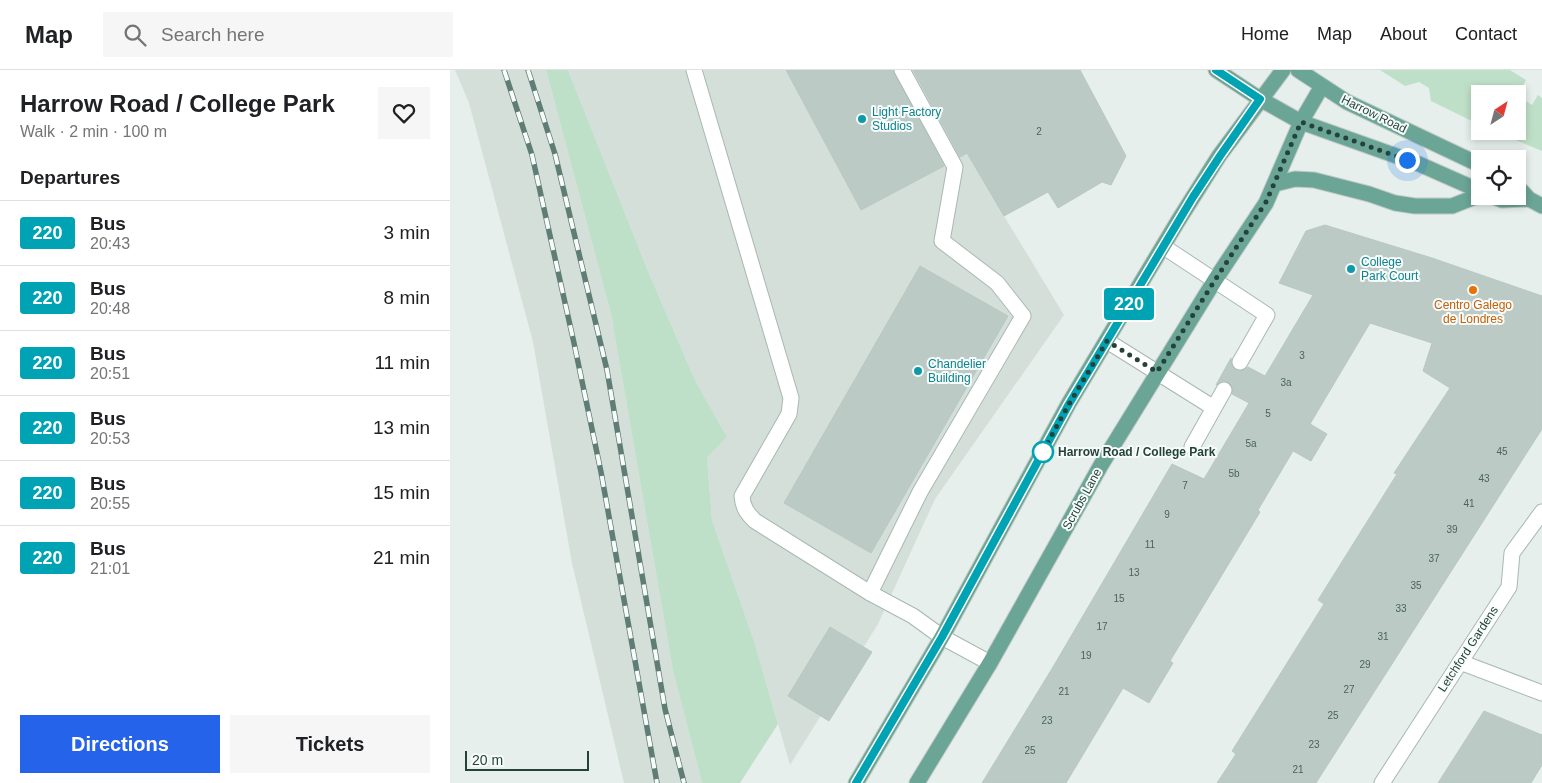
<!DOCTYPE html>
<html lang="en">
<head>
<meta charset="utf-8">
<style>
  body { margin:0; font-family:Helvetica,sans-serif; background:#f6f6f6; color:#202124; height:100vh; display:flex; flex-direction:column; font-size:19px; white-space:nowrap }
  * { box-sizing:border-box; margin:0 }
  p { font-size:16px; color:#757577 }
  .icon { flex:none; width:28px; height:28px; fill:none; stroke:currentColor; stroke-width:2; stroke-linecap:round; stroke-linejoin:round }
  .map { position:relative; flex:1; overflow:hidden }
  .panel { display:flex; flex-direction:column; background:#fff; width:450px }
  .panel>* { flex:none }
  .badge { padding:0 10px; border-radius:4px; font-size:18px; line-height:32px }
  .needle { width:32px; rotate:36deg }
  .controls { position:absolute; left:1021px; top:15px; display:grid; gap:10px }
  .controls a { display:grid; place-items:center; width:55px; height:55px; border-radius:0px; background:#fff; box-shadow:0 2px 8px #0003; font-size:25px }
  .scale { position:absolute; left:15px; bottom:12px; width:124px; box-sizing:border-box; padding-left:5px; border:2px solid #24423a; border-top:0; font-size:14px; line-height:18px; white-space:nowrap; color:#24423a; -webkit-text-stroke:4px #f7fbf9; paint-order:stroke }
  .you { position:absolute; width:25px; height:25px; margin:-12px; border:4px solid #fff; border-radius:50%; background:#1a73e8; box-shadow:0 0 0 8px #1a73e833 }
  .map>.badge { position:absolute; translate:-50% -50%; box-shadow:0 0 0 2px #fff }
  h2 { padding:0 20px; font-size:19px; line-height:45px }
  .round { display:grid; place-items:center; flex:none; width:52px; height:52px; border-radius:0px; background:#f6f6f6 }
  .headline { display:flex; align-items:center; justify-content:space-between; height:85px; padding:0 20px }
  h1 { font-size:24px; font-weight:600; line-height:38px }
  .action { display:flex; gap:10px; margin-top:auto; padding:10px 20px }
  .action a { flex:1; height:58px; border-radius:0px; background:#2563eb; color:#fff; font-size:20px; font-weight:600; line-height:58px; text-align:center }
  .action a+a { background:#f6f6f6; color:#202124 }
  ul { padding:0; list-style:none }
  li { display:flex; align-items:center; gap:15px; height:65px; padding:0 20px; border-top:1px solid #e0e0e0 }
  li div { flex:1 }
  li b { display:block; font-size:19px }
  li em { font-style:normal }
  li .badge { min-width:55px; font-weight:700; text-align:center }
  header { display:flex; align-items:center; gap:30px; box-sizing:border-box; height:70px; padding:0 25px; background:#fff; border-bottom:1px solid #e0e0e0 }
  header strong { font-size:24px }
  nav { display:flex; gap:28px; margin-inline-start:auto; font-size:18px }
  .search { width:350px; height:45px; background:#f6f6f6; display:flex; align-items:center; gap:12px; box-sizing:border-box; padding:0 18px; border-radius:0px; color:#757577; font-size:19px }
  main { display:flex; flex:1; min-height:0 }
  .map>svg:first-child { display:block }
  .built { fill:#d4dfda }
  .green { fill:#bfe0c8 }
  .building { fill:#bbcac4; stroke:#b8c9c2 }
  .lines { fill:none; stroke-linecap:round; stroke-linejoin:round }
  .service-casing { stroke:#a8b8b2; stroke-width:17 }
  .minor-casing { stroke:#a8b8b2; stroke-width:17 }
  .primary-casing { stroke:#c2cac8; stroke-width:17 }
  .service { stroke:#fff; stroke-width:15 }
  .minor { stroke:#fff; stroke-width:15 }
  .primary { stroke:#6aa596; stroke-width:15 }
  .rail-casing { stroke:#5f7d75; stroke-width:5.5 }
  .rail { stroke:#f7fbf9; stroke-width:4; stroke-dasharray:11; stroke-linecap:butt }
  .line-casing { stroke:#fff; stroke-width:11 }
  .line { stroke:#00a3b4; stroke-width:8 }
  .walk { stroke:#24423a; stroke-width:5; stroke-dasharray:0 9 }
  .culture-dot { fill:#0f9aa8; stroke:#f7fbf9; stroke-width:2 }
  .food-dot { fill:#e8710a; stroke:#f7fbf9; stroke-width:2 }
  .stop-dot { fill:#fff; stroke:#00a3b4; stroke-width:2.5 }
  .labels { text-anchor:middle; stroke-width:4; stroke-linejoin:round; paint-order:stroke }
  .number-label { font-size:10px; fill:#4a645c }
  .culture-label { font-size:12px; fill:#0d838f; stroke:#f7fbf9; text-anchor:start }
  .street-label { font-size:12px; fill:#24423a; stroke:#f7fbf9 }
  .food-label { font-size:12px; fill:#c56008; stroke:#f7fbf9 }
  .stop-label { font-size:12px; font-weight:bold; fill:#24423a; stroke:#f7fbf9; text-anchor:start }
</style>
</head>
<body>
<header>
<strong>Map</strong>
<div class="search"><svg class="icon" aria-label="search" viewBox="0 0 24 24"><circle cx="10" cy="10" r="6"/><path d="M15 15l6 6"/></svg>Search here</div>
<nav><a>Home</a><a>Map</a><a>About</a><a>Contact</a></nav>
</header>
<main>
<section class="panel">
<div class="headline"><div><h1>Harrow Road / College Park</h1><p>Walk · 2 min · 100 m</p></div><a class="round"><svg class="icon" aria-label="heart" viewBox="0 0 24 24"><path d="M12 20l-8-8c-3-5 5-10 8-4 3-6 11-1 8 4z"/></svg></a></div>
<h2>Departures</h2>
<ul>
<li><span class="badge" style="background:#00a3b4;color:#fff">220</span><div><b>Bus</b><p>20:43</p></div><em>3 min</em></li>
<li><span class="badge" style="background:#00a3b4;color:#fff">220</span><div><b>Bus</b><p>20:48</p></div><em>8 min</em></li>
<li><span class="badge" style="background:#00a3b4;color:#fff">220</span><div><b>Bus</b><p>20:51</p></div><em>11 min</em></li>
<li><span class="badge" style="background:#00a3b4;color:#fff">220</span><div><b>Bus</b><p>20:53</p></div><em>13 min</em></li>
<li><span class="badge" style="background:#00a3b4;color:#fff">220</span><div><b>Bus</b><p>20:55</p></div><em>15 min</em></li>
<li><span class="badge" style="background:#00a3b4;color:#fff">220</span><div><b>Bus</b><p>21:01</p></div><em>21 min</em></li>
</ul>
<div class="action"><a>Directions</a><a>Tickets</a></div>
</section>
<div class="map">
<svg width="1092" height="713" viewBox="0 0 1092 713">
  <rect width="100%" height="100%" fill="#e6efeb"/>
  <path class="built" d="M 5,0 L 96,0 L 161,244 L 223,601 L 252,713 L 174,713 L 122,493 L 83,272 L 19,33 Z
    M 118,0 L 473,0 L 554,146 L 614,245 L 485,429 L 428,554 L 340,695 L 304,571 L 262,450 L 257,388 L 277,367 L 245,310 L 198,201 Z"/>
  <path class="green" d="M 96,0 L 118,0 L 198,201 L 245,310 L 277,367 L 257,388 L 262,450 L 304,571 L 328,654 L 290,713 L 252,713 L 223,601 L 161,244 Z
    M 930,0 L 1060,0 L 1076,10 L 1068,25 L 1068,24 L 1030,24 L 1030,55 L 981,31 L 979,18 L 969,12 L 955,16 Z
    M 1088,25 L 1092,28 L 1092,81 L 1044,61 L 1068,61 L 1068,26 L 1082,35 Z"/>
  <path class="building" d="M 336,0 L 443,0 L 494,96 L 411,140 Z
    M 463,0 L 630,0 L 676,86 L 661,115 L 652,112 L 608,138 L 598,122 L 554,146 L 517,83 L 510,87 Z
    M 875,155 L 982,188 L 1092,226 L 1092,359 L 866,713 L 767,713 L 786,684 L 782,681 L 874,534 L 868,530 L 947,404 L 944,403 L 1000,318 L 973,301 L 982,273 L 920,253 L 860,354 L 877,364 L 861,391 L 843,381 L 808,440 L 810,442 L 720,591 L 723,593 L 699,633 L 673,618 L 616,713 L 532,713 L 603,597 L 722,394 L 754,409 L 799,333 L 782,324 L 782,316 L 778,312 L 773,311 L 766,315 L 781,288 L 782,296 L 786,300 L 794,300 L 798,297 L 815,306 L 863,225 L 829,213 L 856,161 Z
    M 470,196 L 558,246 L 421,483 L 334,433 Z
    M 380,557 L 422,582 L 379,651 L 338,626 Z
    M 1034,641 L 1092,665 L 1092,695 L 1081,713 L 988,713 Z"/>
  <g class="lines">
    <defs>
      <path id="service" d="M 244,0 L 341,328 L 339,344 L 292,426 C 293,438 297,443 305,451 L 420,523 L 463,546 L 492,567 L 540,593
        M 714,177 L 817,245 L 790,292
        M 657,271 L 764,338
        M 742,377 L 774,320
        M 420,523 L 470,422 L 573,246 L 547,213 L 492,171 L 505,97 L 452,0"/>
      <path id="minor" d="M 1010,592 L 1092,623
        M 932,713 L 1059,517 L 1062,483 L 1092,442"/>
      <path id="primary" d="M 766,0 L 810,29 L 851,52 L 969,94 L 1030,121
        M 848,0 L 897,32 L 1030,95
        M 825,114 L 845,109 L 864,110 L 919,124 L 945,133 L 965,136 L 1002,136 L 1030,125
        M 1068,117 L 1079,129 L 1092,136
        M 1042,126 L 1052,130 L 1079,129
        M 406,713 L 492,567 L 619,333 L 728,151 L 769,86 L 833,0
        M 467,713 L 540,593 L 651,395 L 765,210 L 816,133 L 851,52 L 872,16"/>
    </defs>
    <use href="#service" class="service-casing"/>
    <use href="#minor" class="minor-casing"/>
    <use href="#primary" class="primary-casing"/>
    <use href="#service" class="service"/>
    <use href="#minor" class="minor"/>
    <use href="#primary" class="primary"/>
    <defs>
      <path id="rail" d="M 54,0 L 82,85 L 124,273 L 151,402 L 207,713
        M 78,0 L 105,84 L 157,300 L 215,639 L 234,713"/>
    </defs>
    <use href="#rail" class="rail-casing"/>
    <use href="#rail" class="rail"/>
  </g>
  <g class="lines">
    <defs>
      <path id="line" d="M 406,713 L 492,567 L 619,334 L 743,127 L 770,86 L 810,29 L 766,0"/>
    </defs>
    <use href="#line" class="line-casing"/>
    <use href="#line" class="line"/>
    <path class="walk" d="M 593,382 L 591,385 L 619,334 L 657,271 L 707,302 L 765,210 L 816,132 L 851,52 L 957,90"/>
  </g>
  <g class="culture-dot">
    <circle cx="412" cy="49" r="5"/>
    <circle cx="901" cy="199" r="5"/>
    <circle cx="468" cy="301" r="5"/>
  </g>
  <circle class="food-dot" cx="1023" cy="220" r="5"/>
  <circle class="stop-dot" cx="593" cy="382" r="10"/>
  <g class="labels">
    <g class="number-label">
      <text x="589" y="65">2</text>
      <text x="852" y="289">3</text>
      <text x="836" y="316">3a</text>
      <text x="818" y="347">5</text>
      <text x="801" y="377">5a</text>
      <text x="1052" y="385">45</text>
      <text x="784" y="407">5b</text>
      <text x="1034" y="412">43</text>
      <text x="735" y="419">7</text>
      <text x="1019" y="437">41</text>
      <text x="717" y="448">9</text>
      <text x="1002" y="463">39</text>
      <text x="700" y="478">11</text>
      <text x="984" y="492">37</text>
      <text x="684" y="506">13</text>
      <text x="966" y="519">35</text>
      <text x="669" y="532">15</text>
      <text x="951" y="542">33</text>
      <text x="652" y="560">17</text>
      <text x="933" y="570">31</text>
      <text x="636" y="589">19</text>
      <text x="915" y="598">29</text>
      <text x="899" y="623">27</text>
      <text x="614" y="625">21</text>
      <text x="883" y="649">25</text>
      <text x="597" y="654">23</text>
      <text x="864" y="678">23</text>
      <text x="580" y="684">25</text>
      <text x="848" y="703">21</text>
    </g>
    <g class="culture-label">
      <text x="422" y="46">Light Factory<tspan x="422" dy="14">Studios</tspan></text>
      <text x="911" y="196">College<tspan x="911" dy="14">Park Court</tspan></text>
      <text x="478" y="298">Chandelier<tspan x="478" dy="14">Building</tspan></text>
    </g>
    <g class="street-label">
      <text transform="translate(924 44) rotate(26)" y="4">Harrow Road</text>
      <text transform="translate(632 429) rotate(-61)" y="4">Scrubs Lane</text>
      <text transform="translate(1018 579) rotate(-57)" y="4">Letchford Gardens</text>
    </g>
    <g class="food-label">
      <text x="1023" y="239">Centro Galego<tspan x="1023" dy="14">de Londres</tspan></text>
    </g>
    <g class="stop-label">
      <text x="608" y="386">Harrow Road / College Park</text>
    </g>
  </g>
</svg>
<div class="controls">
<a><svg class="needle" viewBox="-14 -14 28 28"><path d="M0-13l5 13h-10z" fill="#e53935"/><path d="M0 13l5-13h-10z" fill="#757577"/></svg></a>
<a><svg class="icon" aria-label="locate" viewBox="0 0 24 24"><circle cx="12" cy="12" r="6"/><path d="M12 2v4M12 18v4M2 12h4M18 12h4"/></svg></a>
</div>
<div class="scale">20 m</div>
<div class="you" style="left:957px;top:90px"></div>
<b class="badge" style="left:679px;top:234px;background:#00a3b4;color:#fff">220</b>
</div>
</main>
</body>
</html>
